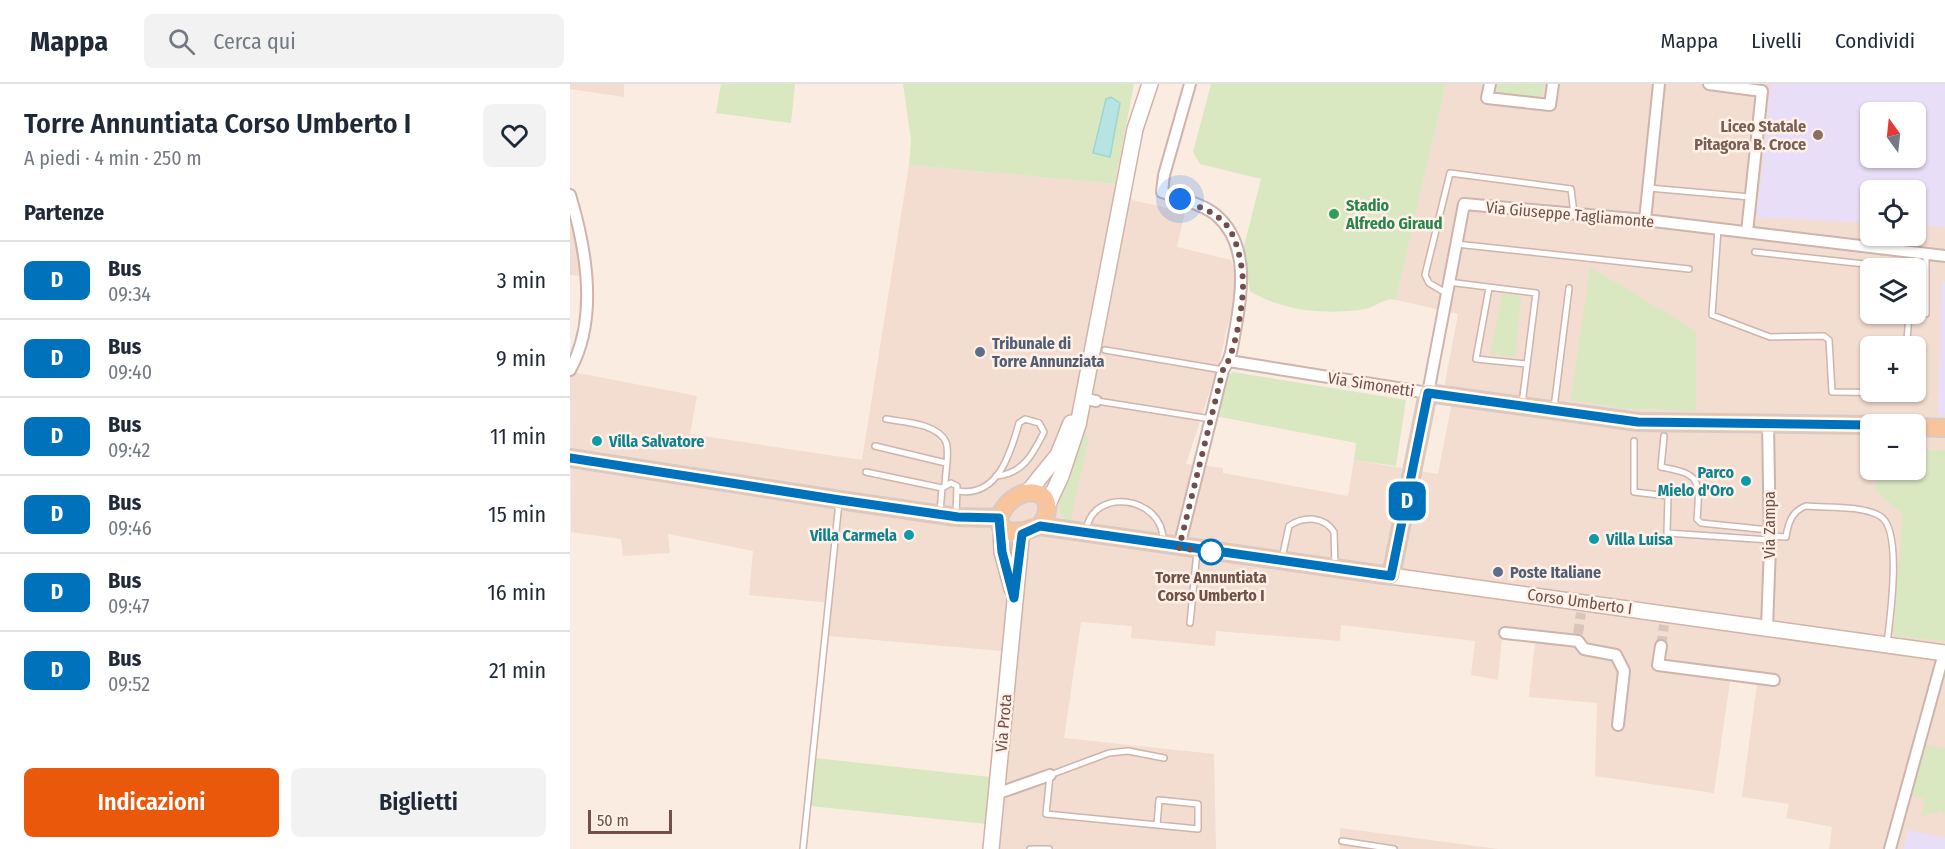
<!DOCTYPE html>
<html lang="it">
<head>
<meta charset="utf-8">
<style>
  body { margin:0; font-family:"Fira Sans Condensed",sans-serif; background:#f2f2f3; color:#1f2937; height:100vh; display:flex; flex-direction:column; font-size:22px; white-space:nowrap }
  * { box-sizing:border-box; margin:0 }
  p { font-size:20px; color:#747a83 }
  .icon { flex:none; width:33px; height:33px; fill:none; stroke:currentColor; stroke-width:2; stroke-linecap:round; stroke-linejoin:round }
  .map { position:relative; flex:1; overflow:hidden }
  .panel { display:flex; flex-direction:column; background:#fff; width:570px }
  .panel>* { flex:none }
  .badge { padding:0 12px; border-radius:9px; font-size:21px; line-height:39px }
  .needle { width:39px; rotate:345deg }
  .tools { position:absolute; left:1290px; top:18px; display:grid; gap:12px }
  .tools a { display:grid; place-items:center; width:66px; height:66px; border-radius:9px; background:#fff; box-shadow:0 2px 4px #0004; font-size:30px }
  .scale { position:absolute; left:18px; bottom:15px; width:84px; box-sizing:border-box; padding-left:6px; border:3px solid #725049; border-top:0; font-size:16px; line-height:21px; white-space:nowrap; color:#725049; -webkit-text-stroke:4px #fff1e7; paint-order:stroke }
  .you { position:absolute; width:30px; height:30px; margin:-15px; border:4px solid #fff; border-radius:50%; background:#1a73e8; box-shadow:0 0 0 9px #1a73e833 }
  .map>.badge { position:absolute; translate:-50% -50%; box-shadow:0 0 0 3px #fff }
  h2 { padding:0 24px; font-size:22px; line-height:54px }
  .round { display:grid; place-items:center; flex:none; width:63px; height:63px; border-radius:9px; background:#f2f2f3 }
  .overview { display:flex; align-items:center; justify-content:space-between; height:102px; padding:0 24px }
  h1 { font-size:28px; font-weight:600; line-height:45px }
  .action { display:flex; gap:12px; margin-top:auto; padding:12px 24px }
  .action a { flex:1; height:69px; border-radius:9px; background:#ea580c; color:#fff; font-size:24px; font-weight:600; line-height:69px; text-align:center }
  .action a+a { background:#f2f2f3; color:#1f2937 }
  ul { padding:0; list-style:none }
  li { display:flex; align-items:center; gap:18px; height:78px; padding:0 24px; border-top:2px solid #e0e1e3 }
  li div { flex:1 }
  li b { display:block; font-size:22px }
  li em { font-style:normal }
  li .badge { min-width:66px; font-weight:700; text-align:center }
  header { display:flex; align-items:center; gap:36px; box-sizing:border-box; height:84px; padding:0 30px; background:#fff; border-bottom:2px solid #e0e1e3 }
  header strong { font-size:28px }
  nav { display:flex; gap:33px; margin-inline-start:auto; font-size:21px }
  .search { width:420px; height:54px; background:#f2f2f3; display:flex; align-items:center; gap:15px; box-sizing:border-box; padding:0 21px; border-radius:9px; color:#747a83; font-size:22px }
  main { display:flex; flex:1; min-height:0 }
  .map>svg:first-child { display:block }
  .residential { fill:#f3dcd0; fill-rule:evenodd }
  .education { fill:#e9def7; fill-rule:evenodd }
  .green { fill:#d9e8c1 }
  .water { fill:#b7e4e2; stroke:#9dd6d3; stroke-width:1.5 }
  .lines { fill:none; stroke-linecap:round; stroke-linejoin:round }
  .street-tunnel { stroke:#d9c5bb; stroke-width:10; stroke-dasharray:10 5; stroke-linecap:butt }
  .lane-casing { stroke:#ceb4ac; stroke-width:8 }
  .street-casing { stroke:#ceb4ac; stroke-width:14 }
  .secondary-casing { stroke:#d1b3a9; stroke-width:18 }
  .primary-casing { stroke:#d5cac8; stroke-width:20 }
  .lane { stroke:#fff; stroke-width:5 }
  .street { stroke:#fff; stroke-width:10 }
  .secondary { stroke:#fff; stroke-width:15 }
  .primary { stroke:#f9c49b; stroke-width:16 }
  .line-casing { stroke:#fff; stroke-width:14 }
  .line { stroke:#0072bc; stroke-width:9 }
  .walk { stroke:#725049; stroke-width:6; stroke-dasharray:0 10.8 }
  .education-dot { fill:#8d6e63; stroke:#fff1e7; stroke-width:2 }
  .leisure-dot { fill:#2e9e5b; stroke:#fff1e7; stroke-width:2 }
  .service-dot { fill:#5c6f8a; stroke:#fff1e7; stroke-width:2 }
  .culture-dot { fill:#0f9aa8; stroke:#fff1e7; stroke-width:2 }
  .stop-dot { fill:#fff; stroke:#0072bc; stroke-width:3 }
  .labels { text-anchor:middle; stroke-width:5; stroke-linejoin:round; paint-order:stroke }
  .education-label { font-size:16px; font-weight:bold; fill:#785e54; stroke:#fff1e7; text-anchor:end }
  .leisure-label { font-size:16px; font-weight:bold; fill:#27864d; stroke:#fff1e7; text-anchor:start }
  .street-label { font-size:16px; fill:#725049; stroke:#fff1e7 }
  .service-label { font-size:16px; font-weight:bold; fill:#4e5e75; stroke:#fff1e7; text-anchor:start }
  .culture-label { font-size:16px; font-weight:bold; fill:#0d838f; stroke:#fff1e7; text-anchor:start }
  .stop-label { font-size:16px; font-weight:bold; fill:#725049; stroke:#fff1e7 }
</style>
</head>
<body>
<header>
<strong>Mappa</strong>
<div class="search"><svg class="icon" aria-label="search" viewBox="0 0 24 24"><circle cx="10" cy="10" r="6"/><path d="M15 15l6 6"/></svg>Cerca qui</div>
<nav><a>Mappa</a><a>Livelli</a><a>Condividi</a></nav>
</header>
<main>
<section class="panel">
<div class="overview"><div><h1>Torre Annuntiata Corso Umberto I</h1><p>A piedi · 4 min · 250 m</p></div><a class="round"><svg class="icon" aria-label="heart" viewBox="0 0 24 24"><path d="M12 20l-8-8c-3-5 5-10 8-4 3-6 11-1 8 4z"/></svg></a></div>
<h2>Partenze</h2>
<ul>
<li><span class="badge" style="background:#0072bc;color:#fff">D</span><div><b>Bus</b><p>09:34</p></div><em>3 min</em></li>
<li><span class="badge" style="background:#0072bc;color:#fff">D</span><div><b>Bus</b><p>09:40</p></div><em>9 min</em></li>
<li><span class="badge" style="background:#0072bc;color:#fff">D</span><div><b>Bus</b><p>09:42</p></div><em>11 min</em></li>
<li><span class="badge" style="background:#0072bc;color:#fff">D</span><div><b>Bus</b><p>09:46</p></div><em>15 min</em></li>
<li><span class="badge" style="background:#0072bc;color:#fff">D</span><div><b>Bus</b><p>09:47</p></div><em>16 min</em></li>
<li><span class="badge" style="background:#0072bc;color:#fff">D</span><div><b>Bus</b><p>09:52</p></div><em>21 min</em></li>
</ul>
<div class="action"><a>Indicazioni</a><a>Biglietti</a></div>
</section>
<div class="map">
<svg width="1375" height="765" viewBox="0 0 1375 765">
  <rect width="100%" height="100%" fill="#fbece1"/>
  <path class="residential" d="M 0,0 L 54,0 L 54,13 L 0,5 Z
    M 876,0 L 1375,0 L 1375,765 L 1259,765 L 1262,743 L 1216,734 L 1219,720 L 1172,713 L 1187,600 L 1160,597 L 1144,709 L 1025,692 L 1027,619 L 959,613 L 965,557 L 932,553 L 928,596 L 901,591 L 905,557 L 771,541 L 770,557 L 646,547 L 645,562 L 561,554 L 562,542 L 511,538 L 494,654 L 644,670 L 646,765 L 413,765 L 431,567 L 259,552 L 261,519 L 179,511 L 183,467 L 98,450 L 100,469 L 53,472 L 51,455 L 1,448 L 0,293 L 3,288 L 127,312 L 120,350 L 292,376 L 339,81 L 545,100 L 562,116 L 615,128 L 607,163 L 661,176 L 668,199 L 649,279 L 616,380 L 653,384 L 653,389 L 778,412 L 784,376 L 868,390 L 881,323 L 875,299 L 888,230 L 826,216 ZM 1300,28 L 1346,28 L 1346,74 L 1300,74 ZM 1300,106 L 1346,106 L 1346,152 L 1300,152 ZM 1300,184 L 1346,184 L 1346,230 L 1300,230 ZM 1300,262 L 1346,262 L 1346,308 L 1300,308 ZM 1300,340 L 1346,340 L 1346,386 L 1300,386 Z
    M 0,136 L 5,137 L 13,192 L 0,191 Z
    M 770,744 L 928,765 L 770,765 Z"/>
  <path class="education" d="M 1214,0 L 1375,0 L 1375,143 L 1346,141 L 1346,106 L 1300,106 L 1300,139 L 1187,133 L 1201,1 ZM 1300,28 L 1346,28 L 1346,74 L 1300,74 Z
    M 1371,198 L 1375,198 L 1375,331 L 1368,331 Z
    M 1338,746 L 1375,754 L 1375,765 L 1333,765 Z"/>
  <path class="green" d="M 151,0 L 225,0 L 221,39 L 146,29 Z
    M 333,0 L 564,0 L 545,100 L 339,81 L 341,56 Z
    M 641,0 L 876,0 L 826,216 C 815,213 806,223 795,225 C 758,231 713,228 680,207 L 673,166 L 691,95 L 630,80 L 623,68 Z
    M 928,0 L 974,0 L 972,13 L 926,9 Z
    M 1020,183 L 1126,247 L 1126,327 L 1049,324 L 1001,316 Z
    M 933,210 L 951,212 L 945,273 L 920,270 Z
    M 663,288 L 836,316 L 826,382 L 784,376 L 786,359 L 645,332 L 657,291 Z
    M 518,328 L 515,352 L 519,353 L 500,439 L 490,429 L 488,410 Z
    M 1346,366 L 1375,366 L 1375,557 L 1323,552 L 1333,430 L 1305,406 L 1307,386 L 1346,386 Z
    M 1356,661 L 1375,664 L 1375,732 L 1371,727 L 1351,732 L 1355,715 L 1342,712 Z
    M 245,674 L 420,693 L 416,740 L 240,722 Z"/>
  <path class="water" d="M 541,13 L 550,19 L 540,73 L 523,69 L 536,15 Z"/>
  <g class="lines">
    <path class="street-tunnel" d="M 1008,550 L 1011,529
      M 1091,562 L 1094,541"/>
    <defs>
      <path id="lane" d="M 1079,104 L 1180,113
        M 1148,145 L 1142,231 L 1200,253 L 1254,252 L 1259,256 L 1262,308 L 1347,309 L 1348,272
        M 886,160 L 1119,185
        M 1185,168 L 1331,184
        M 1346,186 L 1356,187 L 1356,169
        M 878,198 L 966,209 L 952,320
        M 919,204 L 906,275 L 957,280
        M 876,209 L 859,199 L 855,191 L 880,89 L 1001,105 L 1004,130
        M 1337,256 L 1339,231 L 1356,230 L 1356,187
        M 535,266 L 653,286
        M 527,317 L 641,335
        M 984,324 L 999,204
        M 316,335 C 333,338 367,339 376,358 C 380,369 375,389 375,401
        M 1094,352 L 1091,383 C 1131,390 1130,396 1127,435 L 1131,439 L 1199,446
        M 1064,357 L 1064,408 L 1098,412 L 1097,449 L 1200,456
        M 305,362 L 376,379
        M 296,388 L 372,404
        M 388,407 C 428,414 441,368 449,339 L 455,335 L 469,339 L 474,348 C 463,370 453,390 426,392
        M 370,428 L 372,404 L 381,399 L 387,402 L 386,431
        M 516,447 C 522,402 593,412 593,456
        M 1200,452 L 1216,453 C 1218,439 1222,427 1236,422 C 1258,424 1290,421 1310,432 C 1333,445 1320,535 1317,559
        M 712,474 L 719,442 C 734,432 754,432 764,448 L 765,482
        M 620,539 L 627,467
        M 587,741 L 589,716 L 628,720 L 628,745 L 476,730 L 480,691 L 539,669 L 558,667 L 594,674
        M 772,757 L 824,765
        M 233,765 L 269,418
        M 460,765 L 479,765"/>
      <path id="street" d="M 920,0 L 917,14 L 980,21 L 983,0
        M 1139,0 L 1192,7 L 1177,148
        M 0,111 C 16,164 29,234 0,286
        M 1075,136 L 1089,0
        M 659,277 L 858,309 L 894,120 L 1075,136 L 1375,172
        M 521,316 L 526,317
        M 609,463 L 653,286 C 662,274 662,262 665,247 C 672,210 680,160 646,131 C 633,120 608,114 592,108 L 594,91 L 620,0
        M 1197,544 L 1200,462 L 1198,339
        M 935,549 L 1008,557 L 1014,565 L 1046,571 L 1054,587 L 1048,641
        M 1091,562 L 1088,581 L 1204,596
        M 426,710 L 480,691
        M 1320,765 L 1374,569"/>
      <path id="secondary" d="M 458,408 L 488,371 L 501,339
        M 478,420 L 491,392 L 508,341 L 565,45 L 580,0
        M 431,444 L 432,468 L 442,505
        M 821,492 L 1375,569
        M 421,765 L 451,455 L 454,447"/>
      <path id="primary" d="M 1346,343 L 1375,344
        M 0,374 L 270,416 L 386,433 L 429,434
        M 429,434 L 431,444 L 441,448 L 454,447 L 470,442 L 821,492 L 858,309 L 1068,338 L 1300,341
        M 429,434 C 445,394 496,404 470,442"/>
    </defs>
    <use href="#lane" class="lane-casing"/>
    <use href="#street" class="street-casing"/>
    <use href="#secondary" class="secondary-casing"/>
    <use href="#primary" class="primary-casing"/>
    <use href="#lane" class="lane"/>
    <use href="#street" class="street"/>
    <use href="#secondary" class="secondary"/>
    <use href="#primary" class="primary"/>
  </g>
  <g class="lines">
    <defs>
      <path id="line" d="M 0,374 L 270,416 L 388,433 L 429,434 L 432,468 L 444,514 L 452,450 L 470,442 L 821,492 L 858,309 L 1068,338 L 1300,341"/>
    </defs>
    <use href="#line" class="line-casing"/>
    <use href="#line" class="line"/>
    <path class="walk" d="M 610,115 C 628,123 649,128 660,146 C 668,160 673,184 673,201 C 673,221 665,271 653,286 L 609,464 L 641,468"/>
  </g>
  <circle class="education-dot" cx="1248" cy="51" r="6"/>
  <circle class="leisure-dot" cx="764" cy="130" r="6"/>
  <g class="service-dot">
    <circle cx="410" cy="268" r="6"/>
    <circle cx="928" cy="488" r="6"/>
  </g>
  <g class="culture-dot">
    <circle cx="27" cy="357" r="6"/>
    <circle cx="1176" cy="397" r="6"/>
    <circle cx="339" cy="451" r="6"/>
    <circle cx="1024" cy="455" r="6"/>
  </g>
  <circle class="stop-dot" cx="641" cy="468" r="12"/>
  <g class="labels">
    <g class="education-label">
      <text x="1236" y="48">Liceo Statale<tspan x="1236" dy="18">Pitagora B. Croce</tspan></text>
    </g>
    <g class="leisure-label">
      <text x="776" y="127">Stadio<tspan x="776" dy="18">Alfredo Giraud</tspan></text>
    </g>
    <g class="street-label">
      <text transform="translate(1000 130) rotate(5)" y="6">Via Giuseppe Tagliamonte</text>
      <text transform="translate(801 300) rotate(9)" y="6">Via Simonetti</text>
      <text transform="translate(1199 441) rotate(-90)" y="6">Via Zampa</text>
      <text transform="translate(1010 517) rotate(8)" y="6">Corso Umberto I</text>
      <text transform="translate(433 639) rotate(-85)" y="6">Via Prota</text>
    </g>
    <g class="service-label">
      <text x="422" y="265">Tribunale di<tspan x="422" dy="18">Torre Annunziata</tspan></text>
      <text x="940" y="494">Poste Italiane</text>
    </g>
    <g class="culture-label">
      <text x="39" y="363">Villa Salvatore</text>
      <text x="1164" y="394" text-anchor="end">Parco<tspan x="1164" dy="18">Mielo d'Oro</tspan></text>
      <text x="327" y="457" text-anchor="end">Villa Carmela</text>
      <text x="1036" y="461">Villa Luisa</text>
    </g>
    <g class="stop-label">
      <text x="641" y="499">Torre Annuntiata<tspan x="641" dy="18">Corso Umberto I</tspan></text>
    </g>
  </g>
</svg>
<div class="tools">
<a><svg class="needle" viewBox="-14 -14 28 28"><path d="M0-13l5 13h-10z" fill="#e53935"/><path d="M0 13l5-13h-10z" fill="#747a83"/></svg></a>
<a><svg class="icon" aria-label="locate" viewBox="0 0 24 24"><circle cx="12" cy="12" r="6"/><path d="M12 2v4M12 18v4M2 12h4M18 12h4"/></svg></a>
<a><svg class="icon" aria-label="layers" viewBox="0 0 24 24"><path d="M12 4l9 5-9 5-9-5zM3 14l9 5 9-5"/></svg></a>
<a>+</a>
<a>−</a>
</div>
<div class="scale">50 m</div>
<div class="you" style="left:610px;top:115px"></div>
<b class="badge" style="left:837px;top:417px;background:#0072bc;color:#fff">D</b>
</div>
</main>
</body>
</html>
